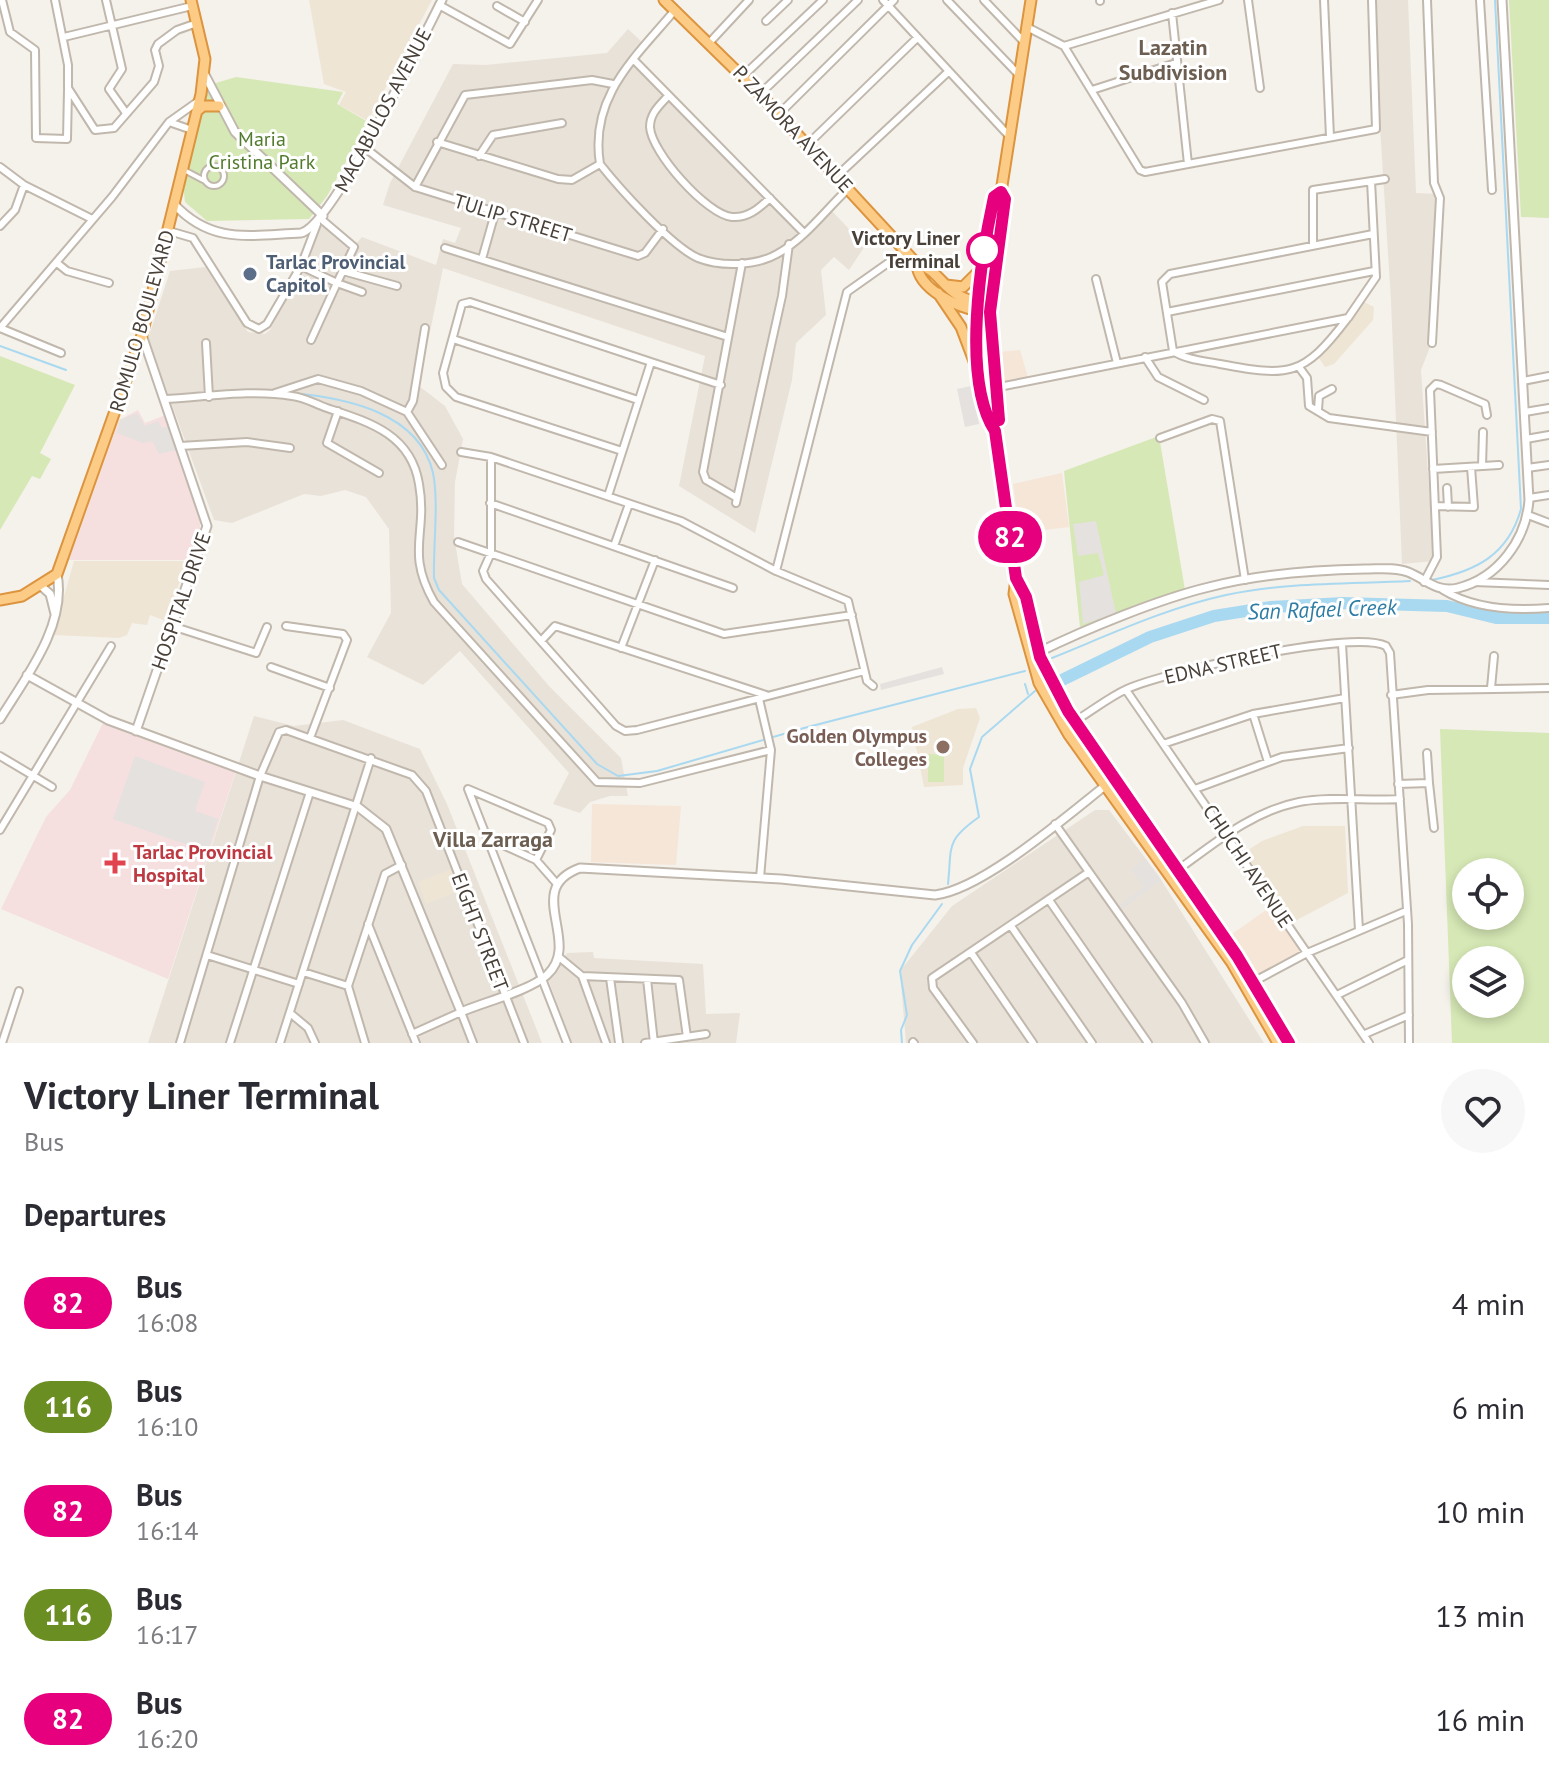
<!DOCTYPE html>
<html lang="en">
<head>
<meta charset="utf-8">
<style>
  body { margin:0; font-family:"PT Sans",sans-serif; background:#f7f7f7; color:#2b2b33; height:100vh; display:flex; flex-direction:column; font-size:30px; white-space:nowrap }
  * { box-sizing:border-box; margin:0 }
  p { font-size:26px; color:#7c7c81 }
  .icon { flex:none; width:44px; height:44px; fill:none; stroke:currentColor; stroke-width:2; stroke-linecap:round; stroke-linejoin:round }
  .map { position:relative; height:1043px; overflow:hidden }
  .side { display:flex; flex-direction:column; background:#fff; flex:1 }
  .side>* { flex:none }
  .badge { padding:0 16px; border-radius:26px; font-size:28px; line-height:52px }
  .controls { position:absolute; left:1452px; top:858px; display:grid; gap:16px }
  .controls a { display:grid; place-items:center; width:72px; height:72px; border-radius:50%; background:#fff; box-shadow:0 4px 12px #0003; font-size:40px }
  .map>.badge { position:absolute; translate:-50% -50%; box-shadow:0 0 0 4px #fff }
  h2 { padding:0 24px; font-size:30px; line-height:72px }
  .round { display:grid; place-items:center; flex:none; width:84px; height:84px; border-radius:42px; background:#f7f7f7 }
  .overview { display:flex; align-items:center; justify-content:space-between; height:136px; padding:0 24px }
  h1 { font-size:38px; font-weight:800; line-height:60px }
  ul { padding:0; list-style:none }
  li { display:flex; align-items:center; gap:24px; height:104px; padding:0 24px }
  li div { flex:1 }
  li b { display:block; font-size:30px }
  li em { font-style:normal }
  li .badge { min-width:88px; font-weight:700; text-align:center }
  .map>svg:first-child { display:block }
  .residential { fill:#e9e2d9 }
  .commercial { fill:#f6e6d7 }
  .education { fill:#eee5d5 }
  .medical { fill:#f5e0df }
  .green { fill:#d6e8b5; fill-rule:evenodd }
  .parking { fill:#e4e1df }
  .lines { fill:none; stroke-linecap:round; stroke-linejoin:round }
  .stream { stroke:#a9d9f0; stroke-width:2 }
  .river { stroke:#a9d9f0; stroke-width:12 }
  .pedestrian-casing { stroke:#c1b8ad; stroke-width:8 }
  .minor-casing { stroke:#c1b8ad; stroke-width:10 }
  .tertiary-casing { stroke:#c1b8ad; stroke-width:11 }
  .trunk-casing { stroke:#dc943e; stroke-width:13 }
  .pedestrian { stroke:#fff; stroke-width:4 }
  .minor { stroke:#fff; stroke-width:6 }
  .tertiary { stroke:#fff; stroke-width:7 }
  .trunk { stroke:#fccc86; stroke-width:9 }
  .line-casing { stroke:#fff; stroke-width:18 }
  .line { stroke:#e6007e; stroke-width:12 }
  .stop-dot { fill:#fff; stroke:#e6007e; stroke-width:4 }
  .service-dot { fill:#5c6f8a; stroke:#fff; stroke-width:3 }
  .education-dot { fill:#8d6e63; stroke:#fff; stroke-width:3 }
  .health-dot { fill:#e0444e; stroke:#fff; stroke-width:3 }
  .labels { text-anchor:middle; stroke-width:6; stroke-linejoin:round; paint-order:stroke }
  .street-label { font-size:20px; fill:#494139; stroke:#fff }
  .park-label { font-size:20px; fill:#517b2c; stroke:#fff }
  .stop-label { font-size:20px; font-weight:bold; fill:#494139; stroke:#fff; text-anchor:end }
  .service-label { font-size:20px; font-weight:bold; fill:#4e5e75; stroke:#fff; text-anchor:start }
  .education-label { font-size:20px; font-weight:bold; fill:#785e54; stroke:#fff; text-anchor:end }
  .health-label { font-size:20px; font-weight:bold; fill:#be3a42; stroke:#fff; text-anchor:start }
  .neighbourhood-label { font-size:22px; font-weight:bold; fill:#6c5e50; stroke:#fff }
  .water-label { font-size:22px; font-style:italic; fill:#2f7da5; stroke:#fff }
</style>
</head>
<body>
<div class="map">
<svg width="1549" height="1043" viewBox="0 0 1549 1043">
  <rect width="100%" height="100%" fill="#f5f1eb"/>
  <path class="residential" d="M 1372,0 L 1408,0 L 1416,193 L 1437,194 L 1430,347 L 1421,370 L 1434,561 L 1402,564 L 1391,301 Z
    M 628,29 L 643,43 L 631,60 L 807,232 L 830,209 L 865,246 L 849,270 L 834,257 L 821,270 L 826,315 L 796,343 L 792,380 L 755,533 L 679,486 L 705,356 L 443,268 L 419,386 L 445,406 L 463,439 L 455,482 L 454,536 L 462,584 L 549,686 L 621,758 L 628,796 L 610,796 L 590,802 L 580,813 L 553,804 L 569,773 L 460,651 L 423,685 L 367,657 L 391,613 L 389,529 L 366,497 L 345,490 L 321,496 L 304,494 L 232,523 L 214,520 L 148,339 L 170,271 L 205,267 L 248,332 L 265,334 L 270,330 L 321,226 L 355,245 L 362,237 L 436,265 L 443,239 L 455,243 L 461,228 L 383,205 L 390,183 L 453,64 L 486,65 L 607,53 Z
    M 254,716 L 294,726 L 343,720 L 420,749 L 447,804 L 542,1043 L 148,1043 Z
    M 1095,810 L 1109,810 L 1158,875 L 1264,1043 L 906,1043 L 900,971 L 952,906 Z
    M 593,952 L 594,958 L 703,964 L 706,1014 L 740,1013 L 736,1043 L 572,1043 L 548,979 L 567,953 Z"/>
  <path class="commercial" d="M 1020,350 L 1028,378 L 1000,385 L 998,352 Z
    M 1062,473 L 1069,527 L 1020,533 L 1013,484 Z
    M 592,804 L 681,806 L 676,865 L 591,862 Z
    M 1269,908 L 1302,950 L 1258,978 L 1228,937 Z"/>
  <path class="education" d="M 309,0 L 432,0 L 368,121 L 339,105 L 346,92 L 324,84 Z
    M 1364,302 L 1374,307 L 1373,320 L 1334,364 L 1325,367 L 1319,358 Z
    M 74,561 L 187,561 L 166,621 L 150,615 L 147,625 L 132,623 L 127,635 L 119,638 L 53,635 Z
    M 976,708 L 980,718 L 963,768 L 963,785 L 924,787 L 912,727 L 958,709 Z
    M 1303,826 L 1345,826 L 1348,893 L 1293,922 L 1244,853 L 1262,841 Z
    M 454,868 L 462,890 L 426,904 L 418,882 Z"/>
  <path class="medical" d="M 138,410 L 145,423 L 168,414 L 200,509 L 200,531 L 186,560 L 69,560 L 119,420 Z
    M 104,721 L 236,770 L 168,979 L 1,909 L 46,817 L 70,790 Z"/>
  <path class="green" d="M 1509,0 L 1549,0 L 1549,218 L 1521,217 Z
    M 236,77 L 343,92 L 337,104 L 368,122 L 327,196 L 309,219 L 207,221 L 185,202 L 183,183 L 206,86 Z
    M 0,356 L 75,385 L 40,453 L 51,459 L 40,479 L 32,476 L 0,530 Z
    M 1159,436 L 1185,590 L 1080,627 L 1064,471 Z
    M 1440,729 L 1549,733 L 1549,1043 L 1452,1043 ZM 1466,872 L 1510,872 L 1510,916 L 1466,916 ZM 1466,960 L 1510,960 L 1510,1004 L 1466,1004 Z
    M 928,754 L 944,755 L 944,782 L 928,782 Z"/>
  <path class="parking" d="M 971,386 L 979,424 L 965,427 L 957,389 Z
    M 137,413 L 145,426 L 158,421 L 162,428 L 170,426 L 177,450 L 159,454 L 152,441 L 143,443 L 117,433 L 120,420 Z
    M 1096,521 L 1116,614 L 1083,624 L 1079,582 L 1104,575 L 1098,553 L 1078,556 L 1073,524 Z
    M 942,667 L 944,674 L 881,690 L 880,684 Z
    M 135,756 L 205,782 L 195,811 L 218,819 L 208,852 L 113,819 Z
    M 1145,859 L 1161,880 L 1122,909 L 1120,905 L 1144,887 L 1131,869 Z"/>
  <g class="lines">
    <path class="stream" d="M 0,346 L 66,370
      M 293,393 C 345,398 419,412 433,473 C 439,502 433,547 434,578 L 439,590 L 597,764 L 618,776 L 657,771 L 804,728 L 1025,671
      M 1432,580 C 1476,571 1508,555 1521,509 L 1495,0
      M 1052,658 C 1109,635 1166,608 1226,595 C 1286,582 1349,584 1410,581
      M 1025,684 L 1028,694
      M 948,884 C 952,846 945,841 979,817 L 970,769 L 982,737 L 1035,691
      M 902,1043 L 901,1030 L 907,1015 L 900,971 L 912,945 L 942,904"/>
    <path class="river" d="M 1060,681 L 1150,637 L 1214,616 L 1271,607 L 1343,603 L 1447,606 L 1496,618 L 1549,618"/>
    <defs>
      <path id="pedestrian" d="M204 176a10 10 0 1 1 20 0a10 10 0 1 1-20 0Z
        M 184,170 L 205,181"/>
      <path id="minor" d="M 2,0 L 10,32 L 35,50 L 36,138 L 67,139 L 68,90
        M 55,0 L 68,65 L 68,88 L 95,130 L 114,128 L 154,82 L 159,66 L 155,50 L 158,44 L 177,30 L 197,23
        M 106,0 L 122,69 L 109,89 L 126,113
        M 883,0 L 1010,137
        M 947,0 L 1019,75
        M 984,0 L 1024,42
        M 1248,0 L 1260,88
        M 1324,0 L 1330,137
        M 1427,0 L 1434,183 L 1440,198 L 1432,343
        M 1480,0 L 1492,190
        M 1100,1 L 1100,0
        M 439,5 L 510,44 L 538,0
        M 497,6 L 525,22
        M 675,10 C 636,57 589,96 600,164 C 619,188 671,246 698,258 C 721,267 756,266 777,254 C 806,238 826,209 849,188
        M 1172,13 L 1188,164
        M 766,21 L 788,0
        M 1027,27 L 1064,46 L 1219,0
        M 64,37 L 192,6
        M 710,42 L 749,0
        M 1064,46 L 1140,170 L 1145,172 L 1376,129 L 1372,0
        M 634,60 L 803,232
        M 743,76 L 823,0
        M 1092,90 L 1176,63
        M 760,94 L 858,0
        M 668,96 C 660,105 650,113 650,127 C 651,152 707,215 732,217 C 749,218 759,208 770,198
        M 779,114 L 894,0
        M 169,122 L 192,130
        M 437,142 L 558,179 L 572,180 L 600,164
        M 808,144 L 917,38
        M 364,147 L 415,187 L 638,256 L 645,253 L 663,229
        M 479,156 L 493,135 L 562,123
        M 0,167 L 24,185 L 92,219
        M 837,176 L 948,72
        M 415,187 L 465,95 L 592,80 L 613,84
        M 321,219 L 354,247 L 337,283 L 362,292
        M 0,226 L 15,210 L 24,185
        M 169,231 L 193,238 L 247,323 L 259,329 L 267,324 L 301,266 L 317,224
        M 1313,245 L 1313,190 L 1385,179
        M 445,248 L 728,337
        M 482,259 L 495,213
        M 57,263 L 67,271 L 109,283
        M 301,266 L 337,283 L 311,340
        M 343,271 L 397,286
        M 1096,279 L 1117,363
        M 1167,312 L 1374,271
        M 1347,319 C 1303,377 1289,377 1220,364 C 1205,361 1186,360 1173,351 L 1162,282 L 1170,274 L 1373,234
        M 0,328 L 112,197 L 169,122 L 200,100
        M 0,328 L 61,353
        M 453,339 L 638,400
        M 206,343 L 209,397
        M 1145,357 L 1158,377 L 1204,400
        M 1299,367 L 1307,378 L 1309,406 L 1329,418 L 1432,432
        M 1523,381 L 1549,376
        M 994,388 L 1348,318 L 1376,277 L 1371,181
        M 275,393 L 318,379 L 361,391 L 407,412 L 442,465
        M 164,399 C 205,397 252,389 292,396 C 304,397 315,404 327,408 C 369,422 411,434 419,484 C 428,534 405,551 434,602 L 597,782 L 640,783 L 771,750
        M 1318,410 L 1319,396 L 1332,389
        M 338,411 L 327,443 L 379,473
        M 407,412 L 413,401 L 425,328
        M 1525,412 L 1549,408
        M 1160,438 L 1212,419 L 1220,421 L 1245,580
        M 1526,439 L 1549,435
        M 180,446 L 247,442 L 290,448
        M 622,451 L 456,397 L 446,387 L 443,373 L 462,304 L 470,302 L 651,362
        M 461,452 L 491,457
        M 1482,466 L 1483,432
        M 1527,468 L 1549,465
        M 1433,469 L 1499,465
        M 1447,488 L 1448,507
        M 608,496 L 651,362 L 721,385
        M 737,498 L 706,480 L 703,472 L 742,263
        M 1529,498 L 1549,495
        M 490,503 L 733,588
        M 736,503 L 782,296 L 789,244
        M 1435,506 L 1474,507 L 1471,467
        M 1528,515 L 1549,523
        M 458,542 L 724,634 L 852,615
        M 614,546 L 629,504
        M 776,571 L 681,521 L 491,457 L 491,553 L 483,571 L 486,579 L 616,726 L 625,731 L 637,730 L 864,671
        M 1424,582 L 1437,557 L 1430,390 L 1436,384 L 1441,385 L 1485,404 L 1487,415
        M 1474,582 L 1549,585
        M 1443,590 C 1474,609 1513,611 1549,608
        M 286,626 L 343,634 L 347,640 L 310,738
        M 175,627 L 256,653 L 267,627
        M 541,641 L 555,626 L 766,695
        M 1342,644 L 1359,930
        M 621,648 L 655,560
        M 271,667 L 330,688
        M 873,686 L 867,681 L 848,601 L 776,571 L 847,292 L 905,251
        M 1491,688 L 1494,656
        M 1126,690 L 1369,1043
        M 1391,695 L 1428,690 L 1549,688
        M 759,699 L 771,750 L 760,878
        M 1253,714 L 1268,762
        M 1075,721 C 1092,711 1109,697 1127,689 C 1165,672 1353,629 1386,646 L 1390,653 L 1408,924 L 1409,1043
        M 1163,744 L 1253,714 L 1345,698
        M 0,756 L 52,787
        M 1429,783 L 1434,828
        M 1398,784 L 1429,783 L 1427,753
        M 1195,789 L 1282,757 L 1349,748
        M 1055,824 L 1182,1003 L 1205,1043
        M 0,830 L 111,646
        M 490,839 L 536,860 L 557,884
        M 536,860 L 551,830 L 548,823 L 468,789 L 567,1043
        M 1179,869 C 1216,842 1253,811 1299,802 C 1331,796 1367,801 1400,799
        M 1049,900 L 1148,1043
        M 368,924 L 416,1043
        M 1011,926 L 1092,1043
        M 972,954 L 1033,1043
        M 207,955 L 299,984
        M 559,957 L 582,976 L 679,980 L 687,1037
        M 303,972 L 348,986
        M 582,976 L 606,1043
        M 610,978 L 619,1043
        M 647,979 L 654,1043
        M 1253,982 L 1307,953 L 1406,911
        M 1337,995 L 1408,960
        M 290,1013 L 308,1028 L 315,1043
        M 412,1034 L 461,1012 L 473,1043
        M 1365,1034 L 1409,1015
        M 913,1042 L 914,1043
        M 2,1043 L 19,991
        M 180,1043 L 260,776 L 279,732 L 286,730 L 412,775 L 426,791 L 524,1043
        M 230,1043 L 310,792
        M 280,1043 L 371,758
        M 365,1043 L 348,986 L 385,874 L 402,865
        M 645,1043 L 706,1034
        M 973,1043 L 933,988 L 932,978 L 1089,872"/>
      <path id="tertiary" d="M 205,75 L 235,132 L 323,216
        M 174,204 C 212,245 250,235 301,233 C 332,226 423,37 442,0
        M 41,586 L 50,594 L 55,614
        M 1039,652 C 1086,629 1159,599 1209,587 C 1258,574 1314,570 1365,569 C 1379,569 1395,567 1408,572 C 1426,579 1436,593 1458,588 C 1498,578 1526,540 1529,500 L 1502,0
        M 27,675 L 108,720 L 260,776 L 358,807 L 386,829 L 461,1012 C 484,1002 529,991 547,975 C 583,942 522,889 580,868 L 781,879 L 935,895 C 985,889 1072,811 1115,778
        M 0,719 C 26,677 67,625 57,574
        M 136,731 L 207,526 L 142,335"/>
      <path id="trunk" d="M 664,0 L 760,94 L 917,264 C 944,270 943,302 990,303
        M 1031,0 L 1001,192 L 1005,199 C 997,246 989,292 990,340 C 990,368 1003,404 995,431 L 1016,578 L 1014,594 L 1039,683 L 1069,735 L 1232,963 L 1278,1043
        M 197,111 L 203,106 L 219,106
        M 917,264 C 918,289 958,308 980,311
        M 946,285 L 963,287 L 980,270
        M 938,293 L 961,327 L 975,364
        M 995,431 C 987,419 986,405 983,390 C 971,321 983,275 992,207 L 994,197 L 1001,192
        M 1016,578 L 1026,597 L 1040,657 L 1068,711 L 1237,956 L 1289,1043
        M 0,600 L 22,596 L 57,574 L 142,335 L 201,94 L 205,59 L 191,0"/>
    </defs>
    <use href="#pedestrian" class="pedestrian-casing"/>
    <use href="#minor" class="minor-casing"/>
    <use href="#tertiary" class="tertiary-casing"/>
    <use href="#trunk" class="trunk-casing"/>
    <use href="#pedestrian" class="pedestrian"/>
    <use href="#minor" class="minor"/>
    <use href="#tertiary" class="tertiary"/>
    <use href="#trunk" class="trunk"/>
  </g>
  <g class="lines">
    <defs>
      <path id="line" d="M 999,420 L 990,312 L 1005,199 L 1001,192 L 994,197 C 981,256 961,379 995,431 L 1016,578 L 1026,597 L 1040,657 L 1068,711 L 1237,956 L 1289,1043"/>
    </defs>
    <use href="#line" class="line-casing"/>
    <use href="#line" class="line"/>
  </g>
  <circle class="stop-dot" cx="984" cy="250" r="16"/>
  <circle class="service-dot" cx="250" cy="274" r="8"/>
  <circle class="education-dot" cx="943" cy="747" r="8"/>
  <path class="health-dot" d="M111 851h8v8h8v8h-8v8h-8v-8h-8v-8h8z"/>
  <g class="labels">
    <g class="street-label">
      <text transform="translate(383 110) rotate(-62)" y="7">MACABULOS AVENUE</text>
      <text transform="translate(793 129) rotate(47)" y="7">P. ZAMORA AVENUE</text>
      <text transform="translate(513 218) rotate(17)" y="7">TULIP STREET</text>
      <text transform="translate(142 321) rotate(-74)" y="7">ROMULO BOULEVARD</text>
      <text transform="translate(181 601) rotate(-71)" y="7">HOSPITAL DRIVE</text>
      <text transform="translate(1223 664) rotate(-13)" y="7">EDNA STREET</text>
      <text transform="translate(1248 866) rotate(56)" y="7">CHUCHI AVENUE</text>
      <text transform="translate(480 932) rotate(69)" y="7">EIGHT STREET</text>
    </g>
    <g class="park-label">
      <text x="262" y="146">Maria<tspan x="262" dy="23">Cristina Park</tspan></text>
    </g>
    <g class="stop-label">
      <text x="960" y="245">Victory Liner<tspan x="960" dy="23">Terminal</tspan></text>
    </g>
    <g class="service-label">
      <text x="266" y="269">Tarlac Provincial<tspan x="266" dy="23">Capitol</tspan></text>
    </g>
    <g class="education-label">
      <text x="927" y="743">Golden Olympus<tspan x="927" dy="23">Colleges</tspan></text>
    </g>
    <g class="health-label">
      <text x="133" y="859">Tarlac Provincial<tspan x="133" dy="23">Hospital</tspan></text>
    </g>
    <g class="neighbourhood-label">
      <text x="1173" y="55">Lazatin<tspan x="1173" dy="25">Subdivision</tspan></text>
      <text x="493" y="847">Villa Zarraga</text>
    </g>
    <g class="water-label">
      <text transform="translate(1322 609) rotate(-2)" y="8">San Rafael Creek</text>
    </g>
  </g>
</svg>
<div class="controls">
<a><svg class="icon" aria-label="locate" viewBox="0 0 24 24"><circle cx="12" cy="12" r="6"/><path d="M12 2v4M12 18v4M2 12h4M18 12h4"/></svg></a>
<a><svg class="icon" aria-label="layers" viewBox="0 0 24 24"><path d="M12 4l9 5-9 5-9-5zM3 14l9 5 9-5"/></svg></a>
</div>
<b class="badge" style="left:1010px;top:537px;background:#e6007e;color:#fff">82</b>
</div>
<section class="side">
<div class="overview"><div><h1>Victory Liner Terminal</h1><p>Bus</p></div><a class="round"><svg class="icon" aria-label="heart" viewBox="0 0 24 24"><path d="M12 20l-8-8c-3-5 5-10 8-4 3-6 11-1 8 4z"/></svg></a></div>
<h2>Departures</h2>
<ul>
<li><span class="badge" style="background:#e6007e;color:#fff">82</span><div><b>Bus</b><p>16:08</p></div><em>4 min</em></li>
<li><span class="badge" style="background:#6b8e23;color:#fff">116</span><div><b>Bus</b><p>16:10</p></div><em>6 min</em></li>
<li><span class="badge" style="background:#e6007e;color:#fff">82</span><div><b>Bus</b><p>16:14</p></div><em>10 min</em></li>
<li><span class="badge" style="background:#6b8e23;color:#fff">116</span><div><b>Bus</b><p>16:17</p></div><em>13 min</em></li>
<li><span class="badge" style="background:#e6007e;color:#fff">82</span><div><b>Bus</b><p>16:20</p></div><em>16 min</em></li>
</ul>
</section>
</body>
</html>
